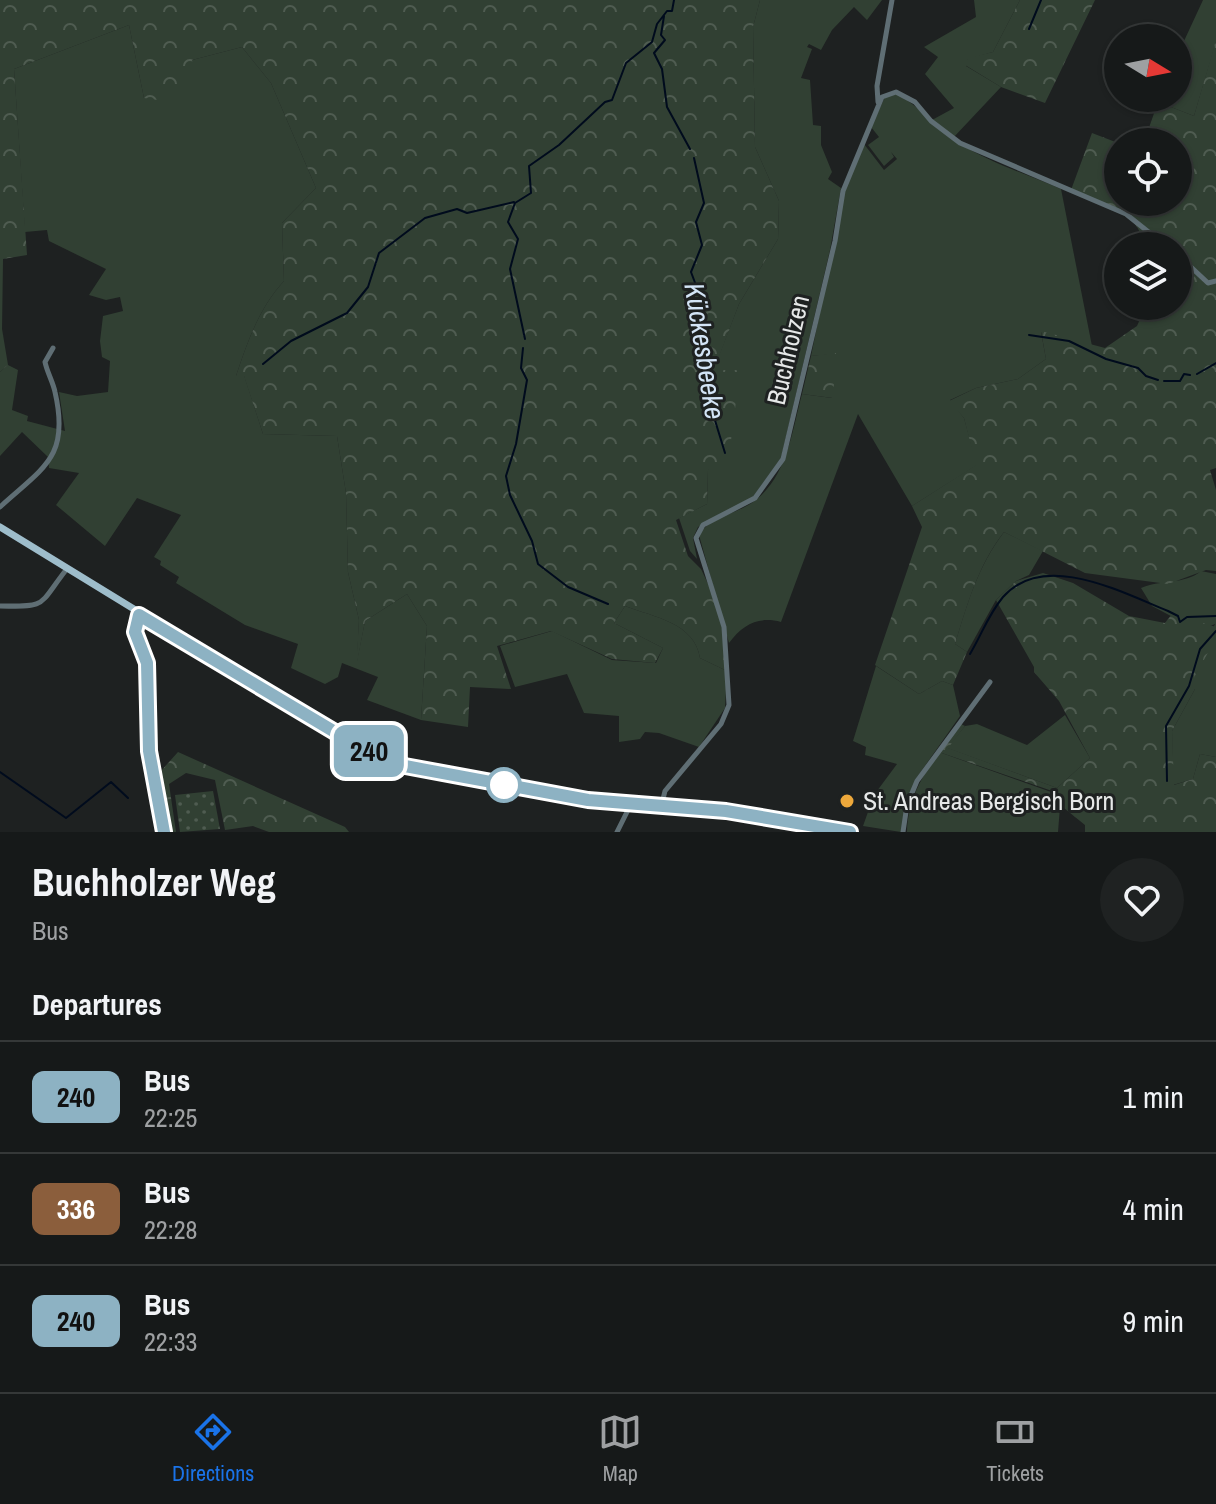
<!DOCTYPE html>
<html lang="en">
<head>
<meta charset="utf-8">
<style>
  body { margin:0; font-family:"Archivo Narrow",sans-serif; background:#1f2222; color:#f1f3f6; height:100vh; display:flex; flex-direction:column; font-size:30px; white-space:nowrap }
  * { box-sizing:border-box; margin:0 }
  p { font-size:26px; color:#9ea0a2 }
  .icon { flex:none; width:44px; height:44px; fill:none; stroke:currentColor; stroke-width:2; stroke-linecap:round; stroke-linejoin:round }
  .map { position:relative; height:832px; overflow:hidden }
  .drawer { display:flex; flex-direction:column; background:#161919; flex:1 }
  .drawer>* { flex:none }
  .badge { padding:0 16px; border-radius:12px; font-size:28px; line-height:52px }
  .needle { width:52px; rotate:100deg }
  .fabs { position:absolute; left:1104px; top:24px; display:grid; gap:16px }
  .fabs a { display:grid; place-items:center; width:88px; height:88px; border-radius:50%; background:#161919; box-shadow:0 2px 6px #0004,0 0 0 2px #353838; font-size:40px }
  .map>.badge { position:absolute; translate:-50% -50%; box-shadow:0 0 0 4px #fff }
  h2 { padding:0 32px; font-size:30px; line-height:72px }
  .round { display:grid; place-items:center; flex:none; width:84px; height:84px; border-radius:42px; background:#1f2222 }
  .overview { display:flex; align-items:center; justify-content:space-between; height:136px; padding:0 32px }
  h1 { font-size:38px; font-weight:800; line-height:60px }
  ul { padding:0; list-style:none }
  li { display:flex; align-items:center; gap:24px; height:112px; padding:0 32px; border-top:2px solid #353838 }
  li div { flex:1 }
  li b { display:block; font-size:30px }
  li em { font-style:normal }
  li .badge { min-width:88px; font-weight:700; text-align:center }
  .tabs { display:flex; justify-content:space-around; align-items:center; height:112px; border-top:2px solid #353838; background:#161919; font-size:22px; color:#9ea0a2 }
  .tabs a { display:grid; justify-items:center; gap:4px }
  .tabs .active { color:#1a73e8 }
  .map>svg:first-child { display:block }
  .green { fill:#314033 }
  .forest { fill:url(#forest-crowns) }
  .garden { fill:url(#garden-dots) }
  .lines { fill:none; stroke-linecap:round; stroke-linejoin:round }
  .stream { stroke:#000b1d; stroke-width:2 }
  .minor { stroke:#5f6e74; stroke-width:5 }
  .primary { stroke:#9ebdcb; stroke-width:7 }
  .line-casing { stroke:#fff; stroke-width:18 }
  .line { stroke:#8db2c3; stroke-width:12 }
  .stop-dot { fill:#fff; stroke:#8db2c3; stroke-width:4 }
  .poi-dot { fill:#eda83b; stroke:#1e2121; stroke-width:3 }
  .labels { text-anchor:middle; stroke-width:6; stroke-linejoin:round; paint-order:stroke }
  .street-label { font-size:26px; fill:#e6e8e8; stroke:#1e2121 }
  .poi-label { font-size:26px; fill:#e6e8e8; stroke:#1e2121; text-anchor:start }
  .water-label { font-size:28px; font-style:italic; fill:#d3e4f6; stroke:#1e2121 }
</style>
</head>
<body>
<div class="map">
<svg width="1216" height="832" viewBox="0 0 1216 832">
  <defs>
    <pattern id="forest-crowns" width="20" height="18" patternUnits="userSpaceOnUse" patternTransform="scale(2)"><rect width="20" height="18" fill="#314033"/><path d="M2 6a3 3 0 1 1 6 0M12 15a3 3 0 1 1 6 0" fill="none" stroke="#4f5c51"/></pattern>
    <pattern id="garden-dots" width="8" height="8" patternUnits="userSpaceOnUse" patternTransform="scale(2)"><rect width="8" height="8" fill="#314033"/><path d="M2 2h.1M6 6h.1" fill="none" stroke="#4f5c51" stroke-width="1.8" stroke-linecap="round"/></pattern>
  </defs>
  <rect width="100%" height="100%" fill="#1e2121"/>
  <path class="green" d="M 760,0 L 882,0 L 867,20 L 854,7 L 832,30 L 821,50 L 809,44 L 807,47 L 812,49 L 801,78 L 810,80 L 813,125 L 821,126 L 821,145 L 832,172 L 828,179 L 841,188 L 830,250 L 781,458 L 753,497 L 698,527 L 693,538 L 697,559 L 690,551 L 679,518 L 707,504 L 708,470 L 739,370 L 713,371 L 739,304 L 778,239 L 779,201 L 755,147 L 753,27 Z
    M 974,0 L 1020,0 L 993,52 L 968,59 L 966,66 L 1001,87 L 953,138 L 932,120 L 954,108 L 925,74 L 938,57 L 924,47 L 976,17 Z
    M 1203,0 L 1216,0 L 1216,42 L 1194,116 L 1158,102 L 1159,98 L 1178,98 L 1178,54 Z
    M 129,25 L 144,98 L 192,60 L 242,47 L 271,83 L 316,188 L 282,223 L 284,281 C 259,308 248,341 236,376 L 244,375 L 263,434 L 337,436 L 346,493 L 348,572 L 359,620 L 357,661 L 365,621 L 407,594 L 427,626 L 421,720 L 367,700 L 378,677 L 342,663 L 338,677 L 325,684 L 291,668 L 298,644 L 245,625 L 176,583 L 179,577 L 160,565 L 161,561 L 154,557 L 181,515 L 137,498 L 105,546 L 56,505 L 79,473 L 49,468 L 48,457 L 22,432 L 0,456 L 0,372 L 8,365 L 18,370 L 12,410 L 28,416 L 27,421 L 65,431 L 59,392 L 77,396 L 108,392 L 110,361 L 102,357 L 100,341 L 103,316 L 123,311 L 120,297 L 106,300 L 89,295 L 106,269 L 49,241 L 47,230 L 25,232 L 14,69 Z
    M 896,93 C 921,107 938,130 964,146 C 993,164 1029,175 1061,189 L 1092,346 L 1041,332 L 1046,359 L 1018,379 L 976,388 L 950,400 L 964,418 L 977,465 L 912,506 L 858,414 L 781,622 C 759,616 743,624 729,643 L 699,535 C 710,516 737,514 753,502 C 787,478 792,431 802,394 L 832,398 L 835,354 L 811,356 L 845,190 L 864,144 L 884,170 L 897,159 L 891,152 L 894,157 L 884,166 L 868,145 L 879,137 L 871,127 L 885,97 Z
    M 1004,532 L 1043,551 L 1029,575 L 1016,581 L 996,600 L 967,652 L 955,644 C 967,604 978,566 1004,532 Z
    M 1201,571 L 1216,574 L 1216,757 L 1200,754 L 1193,779 L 1173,785 L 1172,731 L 1195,689 L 1195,676 L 1204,656 L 1200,653 L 1215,624 L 1199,631 L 1152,606 L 1141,588 C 1162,579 1184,585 1201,571 Z
    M 625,606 C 654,617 695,623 700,658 L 727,671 L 725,708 L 699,747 L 659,733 L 645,732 L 640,739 L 619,742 L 619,716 L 584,713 L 567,674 L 515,687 L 500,646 L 552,631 L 612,660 L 656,663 L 663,648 L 614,623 Z
    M 876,666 L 919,694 L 942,681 L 953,685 L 960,716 L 915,780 L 901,832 L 863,826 L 874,795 L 897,764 L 865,755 L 866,747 L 853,741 Z
    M 1065,715 L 1090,758 L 1057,788 L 947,748 L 965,726 L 977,724 L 1027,745 Z
    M 939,752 L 1054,793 L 1060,807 L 1058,832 L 907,832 C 908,800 921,778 939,752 Z"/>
  <path class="forest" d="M 0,0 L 760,0 L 753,27 L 755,147 L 779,201 L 778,239 L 739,304 L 714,370 L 740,370 L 729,456 L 708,470 L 707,504 L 676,520 L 688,556 L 701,569 L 717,603 L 725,638 L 727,671 L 700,658 C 695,623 654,617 625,606 L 614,623 L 663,648 L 655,663 L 612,659 L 551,631 L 497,646 L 511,689 L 470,687 L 468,727 L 421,720 L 427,626 L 407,594 L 365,621 L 356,668 L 359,620 L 348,572 L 346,493 L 337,436 L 263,434 L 244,376 L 236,376 C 248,341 259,308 284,281 L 282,223 L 316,188 L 271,83 L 242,47 L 192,60 L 196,87 L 177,103 L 144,98 L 129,25 L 14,69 L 27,255 L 3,259 L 2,329 L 8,365 L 0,372 Z
    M 1020,0 L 1095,0 L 1045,103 L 1001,87 L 965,65 L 968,58 L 993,52 Z
    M 1216,40 L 1216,468 L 1210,470 L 1216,490 L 1216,571 L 1206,570 L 1168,584 L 1085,573 L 1004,532 C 978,565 967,605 955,644 L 967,652 L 953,685 L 942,681 L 919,694 L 875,665 L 922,527 L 912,506 L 976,465 L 964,418 L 949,401 L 976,388 L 1018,379 L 1046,359 L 1041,331 L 1105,348 L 1137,326 L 1146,306 L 1178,306 L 1178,246 L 1144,246 C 1138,208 1103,204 1071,190 L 1092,133 L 1118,143 L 1118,202 L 1178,202 L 1178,142 L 1144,142 L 1158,102 L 1194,116 Z
    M 836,353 L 833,398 L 802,394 L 811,356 Z
    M 1043,573 L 1073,583 L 1129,616 L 1165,623 L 1172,614 L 1216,627 L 1216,638 L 1195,676 L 1195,689 L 1172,731 L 1174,785 L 1193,779 L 1200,754 L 1216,757 L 1216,832 L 1085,832 L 1085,825 L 1064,808 L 1055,792 L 939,752 L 961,724 L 965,726 L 948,748 L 1057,788 L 1090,758 L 1059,701 L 1034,672 L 1034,667 L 996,600 L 1016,581 Z
    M 178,752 L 345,827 L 349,832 L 269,832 L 253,826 L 225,830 L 215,780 L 186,773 L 169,784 L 176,832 L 168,832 L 161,771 Z"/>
  <path class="garden" d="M 213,791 L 220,829 L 180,832 L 175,795 Z"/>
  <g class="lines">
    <path class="stream" d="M 664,16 L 661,35 L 665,40 L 654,53 L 662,69 L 667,107 L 690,149
      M 1029,29 L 1041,0
      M 694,158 L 704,203 L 696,222 L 702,245 L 691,272 L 700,296 L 700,339 L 710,404 L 725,453
      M 1029,335 L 1069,341 L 1106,359 L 1138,368 L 1146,376 L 1158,380
      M 525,339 L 510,269 L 518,239 L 508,222 L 515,203 L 531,193 L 529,166 L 559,145 L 605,102 L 612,100 L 626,63 L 652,42 L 657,24 L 667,11 L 672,11 L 674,0
      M 523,348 L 521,368 L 527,380 L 516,444 L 506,476 L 510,495 L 532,541 L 538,564 L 568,587 L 608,604
      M 263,364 L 291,341 L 347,313 L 368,287 L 379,253 L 425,218 L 457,209 L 467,213 L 514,202
      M 1197,374 L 1216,363
      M 1164,381 L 1180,381 L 1184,374 L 1190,375
      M 970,654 C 982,634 988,615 1003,597 C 1044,550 1123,593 1168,611 L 1178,616 L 1180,622 L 1187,617 L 1216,616
      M 0,772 L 66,818 L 111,782 L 128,798
      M 1167,781 L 1166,726 L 1189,686 L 1200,649 L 1216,631"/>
    <path class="minor" d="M 878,102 L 877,86 L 892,0
      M 1178,255 L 1208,283 L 1216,281
      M 0,507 C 44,467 70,457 55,392 C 53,382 47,372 45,362 L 53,348
      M 0,606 C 48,607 38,606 66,570
      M 661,807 L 665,791 L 721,724 L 729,705 L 724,627 L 696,538 L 703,525 L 755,498 L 783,459 L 835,241 L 843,191 L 882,97 L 896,92 L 915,102 L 931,121 L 960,143 L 1126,214 L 1166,246
      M 617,832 L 631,804
      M 903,832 L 907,805 L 917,781 L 990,682"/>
    <path class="primary" d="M 0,527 L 323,725 L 394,763 L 588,800 L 741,813 L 850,832
      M 139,615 L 135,632 L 147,663 L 149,751 L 164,832"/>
  </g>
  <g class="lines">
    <defs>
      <path id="line" d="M 164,832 L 149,751 L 147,663 L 135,632 L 139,615 L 350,741 L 405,766 L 588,800 L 726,811 L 850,832"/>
    </defs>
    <use href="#line" class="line-casing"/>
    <use href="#line" class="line"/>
  </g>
  <circle class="stop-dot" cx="504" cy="785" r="16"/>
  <circle class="poi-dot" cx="847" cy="801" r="8"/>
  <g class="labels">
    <g class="street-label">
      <text transform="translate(788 350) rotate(-77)" y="9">Buchholzen</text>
    </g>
    <g class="poi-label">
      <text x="863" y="810">St. Andreas Bergisch Born</text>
    </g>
    <g class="water-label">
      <text transform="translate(705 351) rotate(81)" y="10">Kückesbeeke</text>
    </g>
  </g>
</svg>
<div class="fabs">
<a><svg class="needle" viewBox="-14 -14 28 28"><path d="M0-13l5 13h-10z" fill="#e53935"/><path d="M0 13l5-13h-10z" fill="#9ea0a2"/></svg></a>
<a><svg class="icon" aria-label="locate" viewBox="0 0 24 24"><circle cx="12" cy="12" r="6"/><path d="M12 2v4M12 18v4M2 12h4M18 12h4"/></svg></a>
<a><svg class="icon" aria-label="layers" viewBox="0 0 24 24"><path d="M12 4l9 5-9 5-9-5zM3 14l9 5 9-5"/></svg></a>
</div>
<b class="badge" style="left:369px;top:751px;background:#8db2c3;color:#111">240</b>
</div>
<section class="drawer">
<div class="overview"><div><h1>Buchholzer Weg</h1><p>Bus</p></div><a class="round"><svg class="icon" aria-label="heart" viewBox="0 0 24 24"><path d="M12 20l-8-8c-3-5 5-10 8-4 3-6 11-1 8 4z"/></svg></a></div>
<h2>Departures</h2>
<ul>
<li><span class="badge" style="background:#8db2c3;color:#111">240</span><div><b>Bus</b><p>22:25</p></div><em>1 min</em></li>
<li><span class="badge" style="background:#8b5e3c;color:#fff">336</span><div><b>Bus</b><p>22:28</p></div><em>4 min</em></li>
<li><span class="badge" style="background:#8db2c3;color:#111">240</span><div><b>Bus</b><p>22:33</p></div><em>9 min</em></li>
</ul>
</section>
<nav class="tabs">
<a class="active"><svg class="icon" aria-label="directions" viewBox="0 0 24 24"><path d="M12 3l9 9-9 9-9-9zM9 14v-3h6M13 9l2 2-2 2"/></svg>Directions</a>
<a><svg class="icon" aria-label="map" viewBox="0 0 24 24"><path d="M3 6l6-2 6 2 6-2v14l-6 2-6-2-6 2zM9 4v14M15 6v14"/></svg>Map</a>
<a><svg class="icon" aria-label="tickets" viewBox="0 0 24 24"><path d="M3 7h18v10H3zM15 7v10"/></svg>Tickets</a>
</nav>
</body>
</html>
